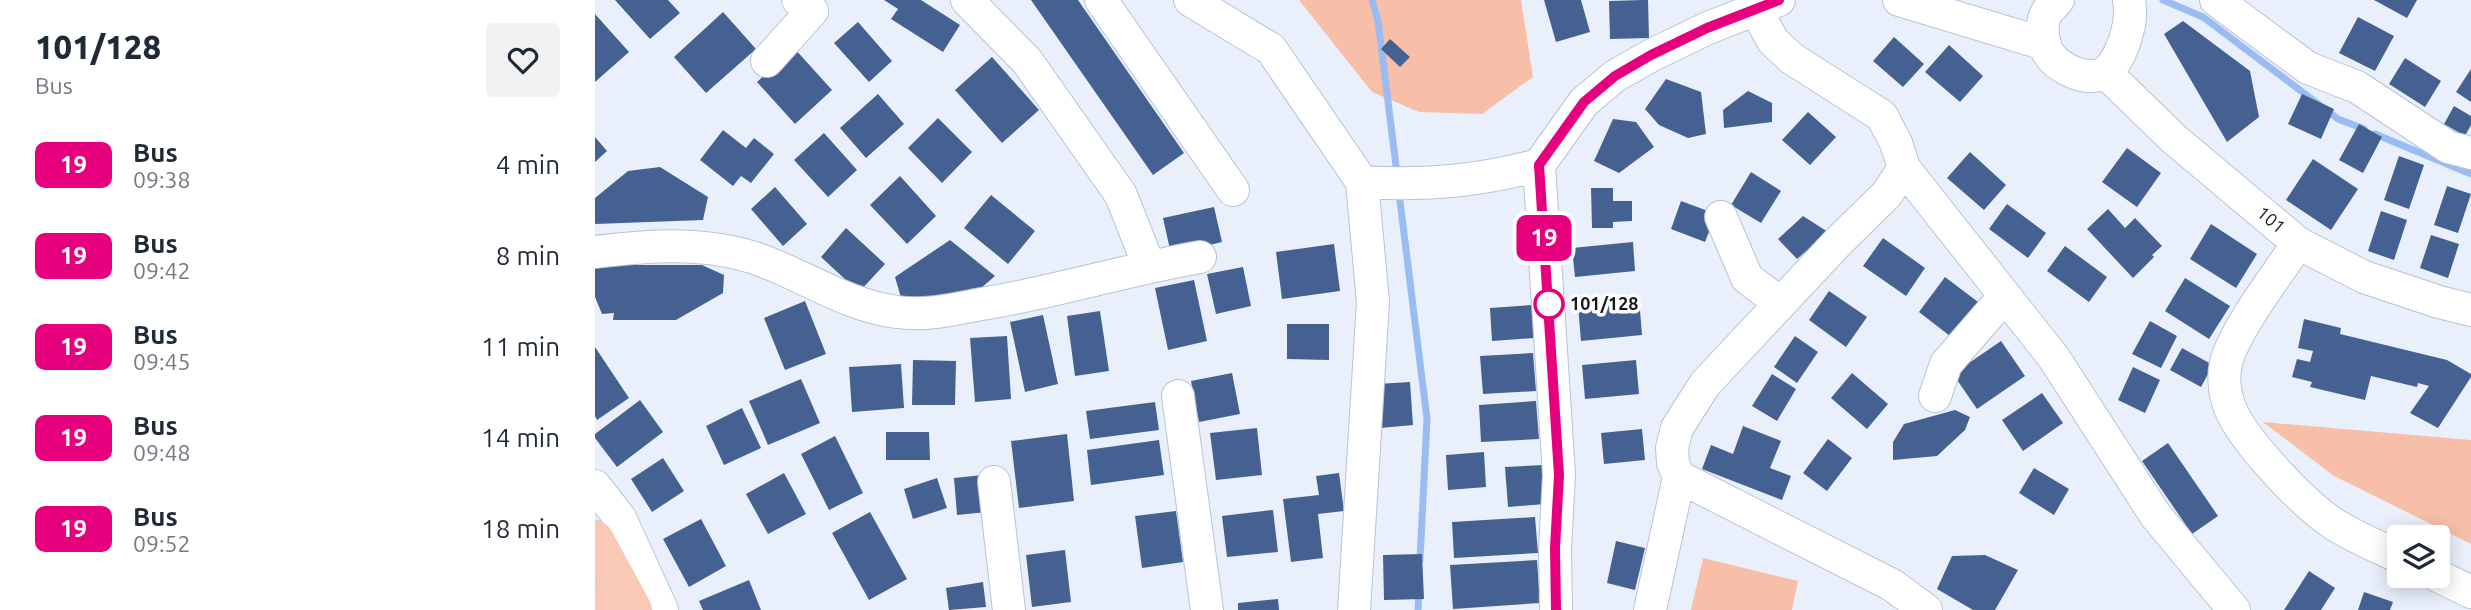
<!DOCTYPE html>
<html lang="en">
<head>
<meta charset="utf-8">
<style>
  body { margin:0; font-family:Ubuntu,sans-serif; background:#f2f2f3; color:#1f2937; height:100vh; display:flex; flex-direction:column; font-size:26px; white-space:nowrap }
  * { box-sizing:border-box; margin:0 }
  p { font-size:23px; color:#747a83 }
  .icon { flex:none; width:38px; height:38px; fill:none; stroke:currentColor; stroke-width:2; stroke-linecap:round; stroke-linejoin:round }
  .map { position:relative; flex:1; overflow:hidden }
  .details { display:flex; flex-direction:column; background:#fff; width:595px }
  .details>* { flex:none }
  .badge { padding:0 14px; border-radius:10px; font-size:24px; line-height:46px }
  .buttons { position:absolute; left:1792px; top:525px; display:grid; gap:14px }
  .buttons a { display:grid; place-items:center; width:63px; height:63px; border-radius:7px; background:#fff; box-shadow:0 4px 18px #0003; font-size:35px }
  .map>.badge { position:absolute; translate:-50% -50%; box-shadow:0 0 0 4px #fff }
  .round { display:grid; place-items:center; flex:none; width:74px; height:74px; border-radius:7px; background:#f2f2f3 }
  .overview { display:flex; align-items:center; justify-content:space-between; height:119px; padding:0 35px }
  h1 { font-size:33px; font-weight:800; line-height:52px }
  ul { padding:0; list-style:none }
  li { display:flex; align-items:center; gap:21px; height:91px; padding:0 35px }
  li div { flex:1 }
  li b { display:block; font-size:26px }
  li em { font-style:normal }
  li .badge { min-width:77px; font-weight:700; text-align:center }
  main { display:flex; flex:1; min-height:0 }
  .map>svg:first-child { display:block }
  .green { fill:#f7bfa7 }
  .lines { fill:none; stroke-linecap:round; stroke-linejoin:round }
  .stream { stroke:#9bbcf2; stroke-width:7 }
  .building { fill:#456192 }
  .minor-casing { stroke:#b8c3d6; stroke-width:34 }
  .highway-casing { stroke:#d0d1d2; stroke-width:41 }
  .minor { stroke:#fff; stroke-width:32 }
  .highway { stroke:#f8cab6; stroke-width:38 }
  .line-casing { stroke:#fff; stroke-width:16 }
  .line { stroke:#e6007e; stroke-width:10 }
  .stop-dot { fill:#fff; stroke:#e6007e; stroke-width:3.5 }
  .labels { text-anchor:middle; stroke-width:7; stroke-linejoin:round; paint-order:stroke }
  .street-label { font-size:18px; fill:#15191f; stroke:#fdfdfd }
  .stop-label { font-size:18px; font-weight:bold; fill:#15191f; stroke:#fdfdfd; text-anchor:start }
</style>
</head>
<body>
<main>
<section class="details">
<div class="overview"><div><h1>101/128</h1><p>Bus</p></div><a class="round"><svg class="icon" aria-label="heart" viewBox="0 0 24 24"><path d="M12 20l-8-8c-3-5 5-10 8-4 3-6 11-1 8 4z"/></svg></a></div>
<ul>
<li><span class="badge" style="background:#e6007e;color:#fff">19</span><div><b>Bus</b><p>09:38</p></div><em>4 min</em></li>
<li><span class="badge" style="background:#e6007e;color:#fff">19</span><div><b>Bus</b><p>09:42</p></div><em>8 min</em></li>
<li><span class="badge" style="background:#e6007e;color:#fff">19</span><div><b>Bus</b><p>09:45</p></div><em>11 min</em></li>
<li><span class="badge" style="background:#e6007e;color:#fff">19</span><div><b>Bus</b><p>09:48</p></div><em>14 min</em></li>
<li><span class="badge" style="background:#e6007e;color:#fff">19</span><div><b>Bus</b><p>09:52</p></div><em>18 min</em></li>
</ul>
</section>
<div class="map">
<svg width="1876" height="610" viewBox="0 0 1876 610">
  <rect width="100%" height="100%" fill="#e9f0fc"/>
  <path class="green" d="M 704,0 L 926,0 L 938,77 L 887,114 L 824,112 L 777,92 Z
    M 1668,422 L 1876,440 L 1876,544 L 1739,476 Z
    M 1108,558 L 1203,581 L 1197,610 L 1096,610 Z"/>
  <g class="lines">
    <path class="stream" d="M 777,0 L 783,21 L 802,174
      M 1568,0 L 1608,17 L 1743,119 L 1769,129
      M 1780,134 L 1876,174
      M 804,193 L 832,419 L 825,560
      M 823,610 L 824,590"/>
  </g>
  <path class="building" d="M 20,0 L 73,0 L 85,13 L 55,39 Z
    M 289,0 L 326,0 L 365,25 L 348,52 L 296,19 L 303,9 Z
    M 436,0 L 483,0 L 589,153 L 558,175 Z
    M 949,0 L 986,0 L 995,32 L 961,42 Z
    M 1047,0 L 1053,0 L 1054,38 L 1015,39 L 1014,1 Z
    M 1779,0 L 1822,0 L 1812,18 Z
    M 128,12 L 161,49 L 111,93 L 79,57 Z
    M 0,14 L 34,52 L 0,82 Z
    M 1763,17 L 1799,36 L 1780,71 L 1744,53 Z
    M 1588,21 L 1655,71 L 1664,117 L 1632,142 L 1569,34 Z
    M 263,22 L 297,61 L 274,82 L 239,43 Z
    M 1299,37 L 1329,64 L 1308,87 L 1278,61 Z
    M 795,39 L 815,57 L 805,67 L 786,49 Z
    M 1354,45 L 1388,76 L 1365,102 L 1330,72 Z
    M 199,48 L 237,90 L 200,124 L 162,82 Z
    M 397,57 L 444,110 L 407,143 L 360,90 Z
    M 1810,58 L 1846,81 L 1830,107 L 1794,84 Z
    M 1876,69 L 1876,102 L 1861,92 Z
    M 1071,79 L 1106,92 L 1111,134 L 1093,138 L 1064,125 L 1050,109 Z
    M 1153,91 L 1177,103 L 1177,122 L 1129,128 L 1128,110 Z
    M 283,94 L 309,124 L 271,158 L 245,128 Z
    M 1707,94 L 1739,109 L 1726,139 L 1693,124 Z
    M 1859,106 L 1876,116 L 1876,125 L 1870,136 L 1849,124 Z
    M 1213,112 L 1241,137 L 1215,165 L 1187,140 Z
    M 343,118 L 377,152 L 347,183 L 313,148 Z
    M 1018,119 L 1041,122 L 1059,147 L 1024,173 L 999,161 Z
    M 1764,124 L 1787,137 L 1768,173 L 1744,160 Z
    M 128,130 L 151,148 L 159,138 L 179,154 L 156,183 L 146,176 L 138,186 L 105,160 Z
    M 229,133 L 262,170 L 233,197 L 199,160 Z
    M 0,137 L 12,151 L 0,162 Z
    M 1532,148 L 1566,173 L 1542,207 L 1507,182 Z
    M 1375,152 L 1411,185 L 1389,210 L 1352,178 Z
    M 1804,156 L 1829,165 L 1814,209 L 1789,200 Z
    M 1718,159 L 1763,189 L 1736,230 L 1691,200 Z
    M 65,167 L 113,197 L 108,220 L 0,224 L 0,198 L 33,171 Z
    M 1156,172 L 1186,191 L 1166,223 L 1136,205 Z
    M 305,176 L 341,216 L 312,244 L 275,205 Z
    M 1852,186 L 1876,194 L 1863,233 L 1839,225 Z
    M 180,187 L 212,224 L 188,246 L 156,209 Z
    M 996,188 L 1018,188 L 1018,201 L 1037,201 L 1037,221 L 1018,222 L 1018,228 L 997,228 Z
    M 396,195 L 440,231 L 413,264 L 369,228 Z
    M 1086,201 L 1121,214 L 1110,242 L 1076,229 Z
    M 1412,204 L 1451,233 L 1433,258 L 1394,229 Z
    M 619,207 L 627,242 L 576,254 L 568,218 Z
    M 1513,209 L 1530,228 L 1540,218 L 1567,246 L 1557,255 L 1559,257 L 1538,278 L 1492,229 Z
    M 1786,211 L 1812,220 L 1799,260 L 1773,251 Z
    M 1208,216 L 1233,232 L 1202,259 L 1183,239 Z
    M 1616,224 L 1662,254 L 1641,288 L 1595,259 Z
    M 251,228 L 290,264 L 264,292 L 226,257 Z
    M 1836,235 L 1864,244 L 1853,278 L 1825,268 Z
    M 1288,238 L 1330,268 L 1311,296 L 1268,266 Z
    M 355,240 L 400,276 L 377,296 L 309,308 L 300,277 Z
    M 1038,242 L 1040,271 L 980,277 L 977,248 Z
    M 739,244 L 745,291 L 687,299 L 681,252 Z
    M 1470,246 L 1512,277 L 1494,302 L 1452,271 Z
    M 0,265 L 107,265 L 129,275 L 128,293 L 81,320 L 18,320 L 19,313 L 7,314 L 0,297 Z
    M 648,267 L 656,306 L 621,314 L 612,274 Z
    M 1350,277 L 1391,308 L 1364,343 L 1324,312 Z
    M 1590,278 L 1635,306 L 1614,339 L 1570,311 Z
    M 599,280 L 612,341 L 573,350 L 560,288 Z
    M 1234,291 L 1272,317 L 1251,347 L 1214,320 Z
    M 1044,298 L 1047,335 L 986,341 L 983,305 Z
    M 210,301 L 231,354 L 190,370 L 169,318 Z
    M 937,305 L 939,338 L 897,341 L 895,308 Z
    M 505,311 L 514,371 L 480,376 L 472,316 Z
    M 448,315 L 463,384 L 430,392 L 415,322 Z
    M 1709,319 L 1746,328 L 1745,334 L 1852,360 L 1876,374 L 1876,377 L 1843,428 L 1815,413 L 1834,386 L 1823,383 L 1822,387 L 1776,376 L 1770,400 L 1715,387 L 1717,382 L 1697,377 L 1702,359 L 1715,362 L 1718,351 L 1703,348 Z
    M 1555,321 L 1582,336 L 1566,368 L 1537,354 Z
    M 692,324 L 734,324 L 734,360 L 692,359 Z
    M 412,336 L 416,399 L 380,402 L 375,338 Z
    M 1200,336 L 1223,352 L 1202,383 L 1179,367 Z
    M 1406,341 L 1430,376 L 1382,409 L 1358,374 Z
    M 0,347 L 34,398 L 2,420 L 0,416 Z
    M 1587,348 L 1618,365 L 1606,387 L 1575,370 Z
    M 938,353 L 941,391 L 888,394 L 885,356 Z
    M 318,360 L 361,361 L 360,405 L 317,405 Z
    M 1041,360 L 1044,394 L 990,399 L 987,365 Z
    M 306,364 L 309,408 L 257,412 L 254,367 Z
    M 1538,367 L 1565,380 L 1550,413 L 1523,400 Z
    M 637,373 L 645,414 L 604,422 L 596,381 Z
    M 1257,373 L 1293,404 L 1272,429 L 1236,398 Z
    M 1177,374 L 1201,389 L 1182,421 L 1157,406 Z
    M 206,379 L 225,423 L 173,445 L 154,401 Z
    M 815,382 L 818,425 L 785,428 L 782,384 Z
    M 1447,393 L 1468,423 L 1428,451 L 1407,420 Z
    M 45,400 L 68,432 L 22,467 L 0,438 L 0,434 Z
    M 941,401 L 944,439 L 886,442 L 884,405 Z
    M 560,402 L 564,430 L 495,439 L 491,411 Z
    M 147,408 L 166,448 L 129,465 L 111,426 Z
    M 1360,410 L 1375,417 L 1370,430 L 1342,456 L 1298,460 L 1298,442 L 1309,424 Z
    M 1148,426 L 1186,441 L 1175,468 L 1196,476 L 1187,500 L 1107,469 L 1116,445 L 1138,454 Z
    M 662,428 L 667,475 L 621,480 L 615,433 Z
    M 1047,429 L 1050,460 L 1009,464 L 1006,433 Z
    M 291,432 L 334,432 L 335,460 L 291,460 Z
    M 472,434 L 479,501 L 424,508 L 416,441 Z
    M 240,436 L 268,493 L 234,510 L 206,454 Z
    M 1233,439 L 1257,458 L 1232,491 L 1208,473 Z
    M 564,440 L 569,475 L 496,485 L 492,450 Z
    M 1573,443 L 1623,516 L 1597,534 L 1547,461 Z
    M 889,452 L 891,487 L 853,490 L 851,455 Z
    M 68,458 L 89,491 L 57,512 L 36,479 Z
    M 948,465 L 950,504 L 913,507 L 910,467 Z
    M 1439,468 L 1474,489 L 1459,515 L 1424,493 Z
    M 189,473 L 211,514 L 173,534 L 151,494 Z
    M 744,473 L 749,511 L 723,514 L 728,558 L 696,562 L 688,499 L 724,495 L 721,476 Z
    M 388,475 L 392,512 L 362,515 L 359,478 Z
    M 342,478 L 352,508 L 318,519 L 309,489 Z
    M 678,510 L 683,552 L 632,557 L 627,516 Z
    M 581,511 L 588,562 L 547,568 L 540,516 Z
    M 275,512 L 312,579 L 274,600 L 237,533 Z
    M 940,517 L 943,553 L 859,558 L 857,522 Z
    M 106,519 L 131,566 L 94,587 L 68,539 Z
    M 1021,541 L 1050,548 L 1040,590 L 1012,583 Z
    M 470,550 L 476,602 L 437,607 L 431,555 Z
    M 827,554 L 829,599 L 789,600 L 788,555 Z
    M 1390,555 L 1423,570 L 1400,610 L 1378,610 L 1342,589 L 1357,556 Z
    M 942,560 L 945,603 L 858,609 L 855,565 Z
    M 1714,571 L 1740,588 L 1726,610 L 1689,610 Z
    M 154,580 L 166,610 L 108,610 L 104,601 Z
    M 388,582 L 391,607 L 354,610 L 351,588 Z
    M 1769,592 L 1798,602 L 1795,610 L 1763,610 Z
    M 683,599 L 684,610 L 643,610 L 643,603 Z"/>
  <g class="lines">
    <defs>
      <path id="minor" d="M 372,0 L 432,61 L 526,195 L 554,266
        M 506,0 L 638,190
        M 595,0 L 676,49 L 767,182 L 778,302 L 759,610
        M 1304,0 L 1450,44
        M 1463,0 C 1460,4 1455,8 1452,12 C 1445,23 1447,44 1454,54 C 1464,70 1497,84 1512,71 C 1521,63 1525,53 1529,43 C 1534,28 1537,15 1534,0
        M 1621,0 L 1713,68 L 1762,87 L 1853,147 L 1876,153
        M 172,61 L 217,11 L 203,0
        M 1511,73 L 1579,139 L 1703,243 L 1769,277 L 1844,302 L 1876,310
        M 1309,168 L 1459,358 L 1561,516 L 1639,610
        M 767,182 C 831,186 883,181 944,165
        M 1126,217 L 1152,278 L 1185,303
        M 1703,243 C 1681,277 1647,319 1633,356 C 1627,372 1629,393 1635,408 C 1649,442 1711,507 1742,526 C 1762,538 1784,547 1804,557
        M 0,252 C 56,245 115,241 168,261 C 213,278 254,306 302,312 C 328,316 356,310 381,305 C 457,293 530,270 605,257
        M 583,396 L 612,610
        M 1340,396 L 1351,364 L 1410,296
        M 1084,477 L 1297,585 L 1331,610
        M 399,482 L 414,610
        M 0,486 L 25,518 L 67,610
        M 1843,576 L 1876,592
        M 961,610 L 960,548 L 964,475 L 944,165 L 989,102 L 1020,76 L 1057,55 L 1113,28 L 1184,0
        M 1055,610 L 1084,477 L 1078,463 L 1077,448 L 1082,428 L 1110,384 L 1244,241 L 1292,194 L 1309,168 L 1301,143 L 1287,116 L 1196,58 L 1178,41 L 1161,10"/>
      <path id="highway" d="M 0,540 L 38,610
        M 0,604 L 4,610"/>
    </defs>
    <use href="#minor" class="minor-casing"/>
    <use href="#highway" class="highway-casing"/>
    <use href="#minor" class="minor"/>
    <use href="#highway" class="highway"/>
  </g>
  <g class="lines">
    <defs>
      <path id="line" d="M 961,610 L 960,548 L 964,475 L 944,165 L 989,102 L 1020,76 L 1056,55 L 1112,28 L 1184,0"/>
    </defs>
    <use href="#line" class="line-casing"/>
    <use href="#line" class="line"/>
  </g>
  <circle class="stop-dot" cx="954" cy="304" r="14"/>
  <g class="labels">
    <g class="street-label">
      <text transform="translate(1676 220) rotate(40)" y="6">101</text>
    </g>
    <g class="stop-label">
      <text x="975" y="310">101/128</text>
    </g>
  </g>
</svg>
<div class="buttons">
<a><svg class="icon" aria-label="layers" viewBox="0 0 24 24"><path d="M12 4l9 5-9 5-9-5zM3 14l9 5 9-5"/></svg></a>
</div>
<b class="badge" style="left:949px;top:238px;background:#e6007e;color:#fff">19</b>
</div>
</main>
</body>
</html>
